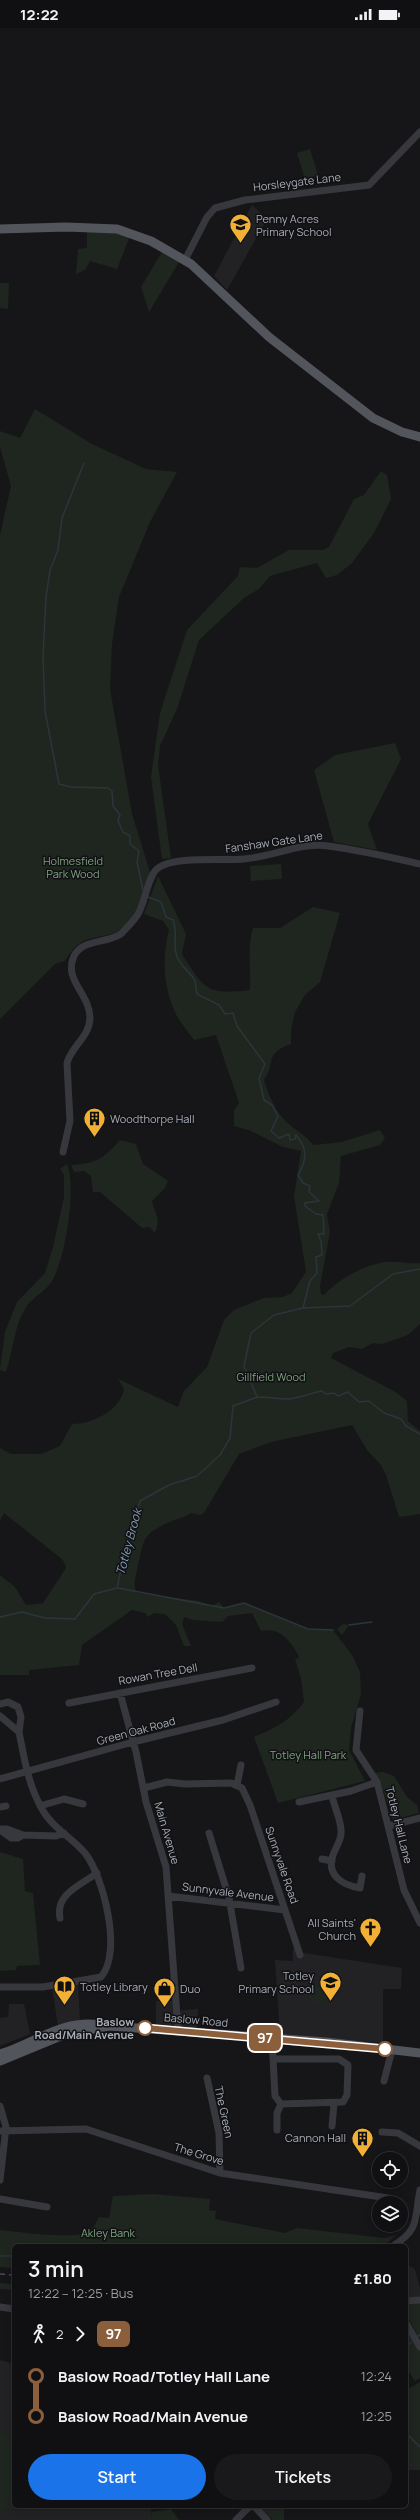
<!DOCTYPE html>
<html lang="en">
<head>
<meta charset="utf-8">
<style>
  body { margin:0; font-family:Manrope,sans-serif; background:#19191b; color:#f1f3f6; height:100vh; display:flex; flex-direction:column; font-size:15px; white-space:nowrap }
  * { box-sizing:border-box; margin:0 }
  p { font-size:13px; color:#9c9d9f }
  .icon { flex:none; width:22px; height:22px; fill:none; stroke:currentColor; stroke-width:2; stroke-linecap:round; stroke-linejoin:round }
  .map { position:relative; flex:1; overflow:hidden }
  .sheet { position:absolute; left:12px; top:2216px; width:396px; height:264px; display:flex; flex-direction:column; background:#101012; border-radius:6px; box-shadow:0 2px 10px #0003,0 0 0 1px #303032 }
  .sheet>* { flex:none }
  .badge { padding:0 8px; border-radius:6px; font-size:14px; line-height:26px }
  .buttons { position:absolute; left:372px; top:2124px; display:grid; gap:8px }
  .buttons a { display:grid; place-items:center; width:36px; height:36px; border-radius:50%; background:#101012; box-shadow:0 2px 10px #0003,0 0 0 1px #303032; font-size:20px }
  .map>.badge { position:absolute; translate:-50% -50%; box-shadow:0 0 0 2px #fff }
  .legs { display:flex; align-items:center; gap:6px; height:44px; padding:0 16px; font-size:13px }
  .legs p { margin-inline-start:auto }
  .overview { display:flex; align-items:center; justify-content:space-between; height:68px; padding:0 16px }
  h1 { font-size:22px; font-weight:600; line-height:30px }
  .cta { display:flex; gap:8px; margin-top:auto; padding:8px 16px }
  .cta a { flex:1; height:46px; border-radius:24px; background:#1a73e8; color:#fff; font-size:16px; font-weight:600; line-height:46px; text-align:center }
  .cta a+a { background:#19191b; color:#f1f3f6 }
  ul { padding:0 16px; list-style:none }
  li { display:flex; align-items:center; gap:14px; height:40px; font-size:15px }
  li i { display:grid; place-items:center; width:6px; height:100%; margin:0 5px; background:currentColor }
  li i::after { content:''; width:10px; height:10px; margin:-5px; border:3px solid; border-radius:50%; background:#101012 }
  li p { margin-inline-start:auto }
  li:first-child i { background:linear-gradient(#0000 50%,currentColor 0) }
  li:last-child i { background:linear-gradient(currentColor 50%,#0000 0) }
  .status { display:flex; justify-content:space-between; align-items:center; height:28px; padding:0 20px; background:#101012; direction:ltr }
  .status svg { height:11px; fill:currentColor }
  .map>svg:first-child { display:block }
  .built { fill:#222225 }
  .green { fill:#1e261f }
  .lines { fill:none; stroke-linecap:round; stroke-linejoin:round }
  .stream { stroke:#2c353c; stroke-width:1.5 }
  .minor { stroke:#37383d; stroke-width:7 }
  .major { stroke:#53555c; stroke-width:9 }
  .rail { stroke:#4a4c52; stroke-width:1.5; stroke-dasharray:5 4; stroke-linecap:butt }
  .line-1-casing { stroke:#fff; stroke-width:9 }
  .line-1 { stroke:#8b5e3c; stroke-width:6 }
  .stop-1-dot { fill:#fff; stroke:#8b5e3c; stroke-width:2 }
  .labels { text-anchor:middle; stroke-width:3; stroke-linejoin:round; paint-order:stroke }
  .street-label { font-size:11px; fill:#a8adb8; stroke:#111113 }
  .poi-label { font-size:11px; fill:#a8adb8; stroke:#111113; text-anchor:start }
  .park-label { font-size:11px; fill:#7fa381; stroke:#111113 }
  .stop-label { font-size:11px; font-weight:bold; fill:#a8adb8; stroke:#111113; text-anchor:end }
  .water-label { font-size:12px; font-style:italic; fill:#7f9bb3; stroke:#111113 }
</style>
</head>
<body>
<div class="status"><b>12:22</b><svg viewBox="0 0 49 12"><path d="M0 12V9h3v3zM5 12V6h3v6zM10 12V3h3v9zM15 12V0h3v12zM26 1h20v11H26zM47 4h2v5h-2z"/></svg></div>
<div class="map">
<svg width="420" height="2492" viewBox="0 0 420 2492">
  <rect width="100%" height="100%" fill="#161618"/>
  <path class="built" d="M 252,177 L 267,191 L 227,262 L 214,248 Z
    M 293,1921 L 304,1925 L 402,1940 L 401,1961 L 383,1961 L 383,2015 L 280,2008 L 275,1932 L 293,1933 Z
    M 78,1956 L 80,1993 L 58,1998 L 52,1960 Z
    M 156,1973 L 173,1973 L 173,1983 L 198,1981 L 197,2001 L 156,1998 Z
    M 9,1976 L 24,1976 L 30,2006 L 0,2018 L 0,1990 L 8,1989 Z
    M 406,2236 L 415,2241 L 420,2261 L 420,2271 L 406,2271 Z
    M 0,2332 L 14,2336 L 14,2478 L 151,2478 L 152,2492 L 0,2492 Z"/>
  <path class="green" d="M 310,121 L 318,147 L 305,151 L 297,125 Z
    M 107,203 L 130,208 L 117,241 L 90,233 L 85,242 L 76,246 L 78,221 L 87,220 L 87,204 Z
    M 162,224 L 179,234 L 149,284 L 141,259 Z
    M 0,255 L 9,255 L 8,281 L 0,280 Z
    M 35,381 L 92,416 L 146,441 L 177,444 L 150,494 L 119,569 L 112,616 L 110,661 L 132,786 L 150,844 C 149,861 133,896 116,904 C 90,914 82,905 65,933 L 55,936 L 0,991 L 0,507 L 11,458 L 0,419 L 0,403 L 20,410 Z
    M 381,443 L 387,447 L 391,471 L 374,505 L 352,535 L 337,547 L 326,550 L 317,535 L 270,548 L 259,561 L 244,570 L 199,612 L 177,681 L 160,718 L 158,737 L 171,830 L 162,831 L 151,749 L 160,685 L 187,602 L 238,548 L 240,539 L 257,540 L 289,522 L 323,522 L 329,519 L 354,471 L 364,467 Z
    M 395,715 L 401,731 L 368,796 L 377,822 L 334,814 L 314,742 L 335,727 Z
    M 281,836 L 282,851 L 251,853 L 250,838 Z
    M 158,848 L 186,906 L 182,926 C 205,962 206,967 250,962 C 251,942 247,917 253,900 L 280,900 L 313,879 L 340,885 L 320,954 L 305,967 L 295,984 L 291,1002 L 291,1016 C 263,1026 277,1034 264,1052 C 269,1068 276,1086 290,1097 C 299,1105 306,1107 313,1117 L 342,1114 L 380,1102 L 385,1110 L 380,1117 L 341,1128 L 339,1155 L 327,1186 L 330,1204 L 320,1258 L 321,1266 L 324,1267 C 337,1252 366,1236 386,1234 C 397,1233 409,1236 420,1235 L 420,1296 L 408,1307 L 382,1316 L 373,1315 L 362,1321 L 349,1319 L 333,1325 L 331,1330 L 394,1363 L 407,1373 L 408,1393 L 420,1403 L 420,1486 L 399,1489 L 386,1447 L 381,1437 L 367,1422 L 352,1397 L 271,1414 L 239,1426 L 204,1485 L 200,1487 L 191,1485 C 185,1490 179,1490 172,1493 C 143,1506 144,1509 138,1538 C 136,1548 132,1556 137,1565 L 199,1573 L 212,1578 L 219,1574 L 224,1580 L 244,1575 L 308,1601 L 333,1602 L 352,1627 L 360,1644 L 361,1666 L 351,1700 L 349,1722 L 365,1753 L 278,1775 L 254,1709 C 275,1700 290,1693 304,1674 L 301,1650 L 295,1632 L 299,1629 C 292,1614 280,1599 261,1603 L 252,1585 L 228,1588 L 222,1594 L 193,1592 L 184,1589 L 182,1596 L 191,1618 L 184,1618 L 176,1597 L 165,1586 L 154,1585 L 148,1589 L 145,1585 L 132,1582 L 82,1617 L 79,1637 L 29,1642 L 29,1647 L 0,1647 L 0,1547 L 15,1559 L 26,1577 L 43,1575 L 66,1540 L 63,1532 L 4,1485 L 0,1493 L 0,1420 L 11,1426 L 41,1426 L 60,1418 L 72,1396 C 92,1396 120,1383 124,1361 L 118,1351 L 178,1379 L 184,1363 L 207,1339 L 224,1292 L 234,1282 L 256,1273 L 264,1270 L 283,1269 L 292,1265 L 306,1244 L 294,1168 L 301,1123 L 283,1119 L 251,1103 L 234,1098 L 234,1082 L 239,1075 L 216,1007 L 194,1012 C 188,1003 179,994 175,984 C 163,958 162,929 169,902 L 163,893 L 144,886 Z
    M 120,1112 L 136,1116 L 143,1136 L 168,1153 L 165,1160 L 152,1173 C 155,1186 161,1191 155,1205 L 149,1199 L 142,1200 L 100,1164 L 93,1164 L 91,1148 L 84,1143 L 74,1144 L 71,1137 C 97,1135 103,1131 120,1112 Z
    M 67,1136 C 77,1159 65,1232 52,1253 C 46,1263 33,1269 26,1279 C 14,1298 13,1323 6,1344 L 0,1342 L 5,1304 L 17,1274 L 45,1245 L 53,1219 L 64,1169 L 64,1147 L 60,1141 Z
    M 343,1596 L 349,1597 L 342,1607 L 337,1601 Z
    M 383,1744 L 394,1748 L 407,1769 L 417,1777 L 419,1785 L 393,1792 L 380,1752 L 374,1745 Z
    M 0,1824 L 23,1831 L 25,1863 L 33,1865 L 40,1937 L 17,1938 L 16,1942 L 0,1943 Z
    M 326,1947 L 338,1956 L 320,1979 L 308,1970 Z
    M 153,2166 L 210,2171 L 209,2182 L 216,2183 L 215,2191 L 285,2205 L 297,2200 L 384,2210 L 396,2207 L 384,2218 L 14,2218 L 14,2240 L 0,2239 L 0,2202 C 18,2204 74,2212 88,2204 C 94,2200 96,2195 99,2189 L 109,2190 L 113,2168 Z
    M 0,2255 L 14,2256 L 14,2262 L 0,2261 Z
    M 406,2274 L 420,2274 L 420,2311 L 406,2287 Z
    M 406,2303 L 420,2321 L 420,2350 L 415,2353 L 406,2340 Z
    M 420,2354 L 420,2442 L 406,2442 L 406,2362 Z
    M 0,2406 L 14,2406 L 14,2478 L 43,2478 L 43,2480 L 0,2481 Z
    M 259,2478 L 284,2478 L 284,2492 L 273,2492 Z
    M 171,2481 L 179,2492 L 152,2492 L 152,2484 Z"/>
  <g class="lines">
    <path class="stream" d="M 84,435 L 62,490 L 58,522 L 50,542 L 46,569 L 43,628 L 45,683 L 59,756 L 71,759 L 108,760 L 112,763 L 113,778 L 120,787 L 118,793 L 123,804 L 130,808 L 130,816 L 139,823 L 137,834 L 143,862
      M 148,869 L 161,874 L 166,889 L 173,892 C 178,904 173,913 176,925 C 178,937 190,943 195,953 C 196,957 196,962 197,966 L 219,977 L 225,986 L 233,985 L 237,998 L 265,1036 L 259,1050 L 264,1072 L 272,1077 L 278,1088 L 271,1103 L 279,1110 L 289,1106 L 290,1112 L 295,1111 L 296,1107 C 308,1121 307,1131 298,1147 L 303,1155 L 310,1158 L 309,1164 L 319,1173 L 305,1175 L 305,1178 L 316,1186 L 323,1187 L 324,1206 L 318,1206 L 321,1213 L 322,1227 L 316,1229 L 317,1245 L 310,1253 L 303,1280
      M 257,1369 C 267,1369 279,1371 288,1371 C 300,1370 311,1365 322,1363 L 326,1366 L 334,1365 L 338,1368 L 348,1364 L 359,1374 L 369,1373 L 384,1385 L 401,1391 L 406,1398 L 420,1406
      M 118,1560 L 224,1580 L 244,1575 L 308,1601 L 333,1602
      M 0,1589 L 22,1584 L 45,1590 L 75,1591 L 94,1566 L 117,1560 L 128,1511 L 140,1473 L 169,1457 L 197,1448 L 220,1427 L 230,1410 L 233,1378 L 257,1369 L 244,1338 L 251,1305 L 274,1287 L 303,1280 L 350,1278 L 393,1246 L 420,1241
      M 349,1597 L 372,1594
      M 0,2228 L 14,2228
      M 418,2308 L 420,2307
      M 406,2319 L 411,2315
      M 406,2405 L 420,2419"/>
    <path class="minor" d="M 185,232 L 207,189 L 215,180 L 245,172 L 369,157 L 420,104
      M 63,1124 L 70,1093 L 67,1035 C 71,1019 90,1008 90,990 C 90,966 63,952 74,928 C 83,910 109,916 122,905 C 127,899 134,893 138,886 C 145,875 148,847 158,840 C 174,828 223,833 244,831 C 271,829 302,814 328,818 C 358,822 390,829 420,836
      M 120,1665 L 136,1724 L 146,1774 L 166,1839 L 178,2002
      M 69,1675 L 252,1640
      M 0,1676 L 8,1674 L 18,1679 L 21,1689 L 19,1704
      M 360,1683 L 356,1722 L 377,1754 L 404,1862 L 420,1895
      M 0,1688 L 19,1704 C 24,1729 28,1756 41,1779 C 50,1798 71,1809 85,1825 C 103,1848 123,1924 101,1949 L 43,1959 L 0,1959
      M 0,1751 L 133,1714 L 223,1692 L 276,1674
      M 237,1757 L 241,1737
      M 144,1760 L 167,1754 L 185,1756 L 231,1755 L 242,1760 L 250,1777 L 300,1927
      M 332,1767 C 334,1779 341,1791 341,1803 C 342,1812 336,1818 333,1827 C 326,1847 342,1857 360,1860 L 362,1848
      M 299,1774 L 351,1763 L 377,1754
      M 40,1778 L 64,1771 L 83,1776
      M 0,1779 L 6,1778
      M 389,1798 L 420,1790
      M 0,1801 L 7,1801 L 23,1807
      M 0,1802 L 11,1810 L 18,1810 L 23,1807 L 56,1808 L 64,1805
      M 209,1805 L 229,1870 L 241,1940
      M 322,1831 L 332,1833
      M 168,1868 L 285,1882
      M 60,1890 C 55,1866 81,1857 97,1845
      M 272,2011 L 275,2068 L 281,2076
      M 273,2031 L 339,2031 L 348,2037 L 347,2067 L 343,2074 L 281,2076
      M 207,2050 L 219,2105 L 220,2145
      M 384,2053 L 392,2022
      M 0,2078 L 6,2099 L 0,2152
      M 332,2098 L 334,2076
      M 277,2102 L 277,2085 L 281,2076
      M 0,2103 L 86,2101 L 220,2145 L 388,2170
      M 382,2104 L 398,2105 L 420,2118
      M 0,2171 L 47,2179
      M 393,2218 C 420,2201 414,2192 420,2162
      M 406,2273 L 420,2272
      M 0,2279 L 14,2281
      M 406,2295 L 420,2319
      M 254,2478 L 267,2492
      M 236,2492 L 250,2478"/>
    <path class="major" d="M 0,201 L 66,199 L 117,201 L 151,213 L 191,236 L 269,309 L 373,390 L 402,404 L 420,409
      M 0,2026 C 34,2016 62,1991 100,1997
      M 0,2033 L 63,2007 L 109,1998 L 326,2014 L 420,2025"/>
    <path class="rail" d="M 0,2246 L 14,2247"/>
  </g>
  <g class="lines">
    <defs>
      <path id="line-1" d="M 145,2000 L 385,2021"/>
    </defs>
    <use href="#line-1" class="line-1-casing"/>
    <use href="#line-1" class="line-1"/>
  </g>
  <defs>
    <symbol id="school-pin" viewBox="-11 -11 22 30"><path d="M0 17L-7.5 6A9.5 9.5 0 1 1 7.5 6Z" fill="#f2b134" stroke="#111113"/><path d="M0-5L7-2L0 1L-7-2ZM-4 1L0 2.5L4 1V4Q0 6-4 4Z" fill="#111"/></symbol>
    <symbol id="building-pin" viewBox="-11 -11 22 30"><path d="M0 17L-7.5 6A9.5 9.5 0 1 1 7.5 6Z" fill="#f2b134" stroke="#111113"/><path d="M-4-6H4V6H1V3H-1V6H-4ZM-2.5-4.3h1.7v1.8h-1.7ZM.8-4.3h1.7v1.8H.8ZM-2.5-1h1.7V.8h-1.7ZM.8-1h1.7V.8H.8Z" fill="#111"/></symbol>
    <symbol id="church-pin" viewBox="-11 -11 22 30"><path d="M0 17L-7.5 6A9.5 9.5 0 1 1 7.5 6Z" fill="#f2b134" stroke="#111113"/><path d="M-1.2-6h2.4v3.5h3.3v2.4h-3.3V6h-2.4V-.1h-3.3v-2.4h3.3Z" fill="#111"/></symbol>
    <symbol id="library-pin" viewBox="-11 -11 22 30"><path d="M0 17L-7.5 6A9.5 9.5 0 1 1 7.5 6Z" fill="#f2b134" stroke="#111113"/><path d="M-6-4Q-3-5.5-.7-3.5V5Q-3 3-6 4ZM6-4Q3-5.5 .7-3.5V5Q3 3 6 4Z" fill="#111"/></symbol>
    <symbol id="shop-pin" viewBox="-11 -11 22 30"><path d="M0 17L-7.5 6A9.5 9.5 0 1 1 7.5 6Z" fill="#f2b134" stroke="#111113"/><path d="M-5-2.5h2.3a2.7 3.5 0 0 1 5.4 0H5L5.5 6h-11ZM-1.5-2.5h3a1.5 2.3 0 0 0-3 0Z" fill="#111"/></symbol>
  </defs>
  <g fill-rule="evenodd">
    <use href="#school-pin" x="228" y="184" width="25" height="34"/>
    <use href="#building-pin" x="82" y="1078" width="25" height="34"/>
    <use href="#church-pin" x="358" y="1888" width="25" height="34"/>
    <use href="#school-pin" x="318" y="1942" width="25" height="34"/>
    <use href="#library-pin" x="52" y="1946" width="25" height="34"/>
    <use href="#shop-pin" x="152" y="1948" width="25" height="34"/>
    <use href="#building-pin" x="350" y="2098" width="25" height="34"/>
  </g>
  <g class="stop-1-dot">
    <circle cx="145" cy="2000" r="7"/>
    <circle cx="385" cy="2021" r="7"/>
  </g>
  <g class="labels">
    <g class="street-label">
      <text transform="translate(297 154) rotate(-7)" y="4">Horsleygate Lane</text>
      <text transform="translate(274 814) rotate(-8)" y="4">Fanshaw Gate Lane</text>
      <text transform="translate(158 1646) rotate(-10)" y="4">Rowan Tree Dell</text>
      <text transform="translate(136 1703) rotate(-15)" y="4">Green Oak Road</text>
      <text transform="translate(399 1797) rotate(76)" y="4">Totley Hall Lane</text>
      <text transform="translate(167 1805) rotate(74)" y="4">Main Avenue</text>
      <text transform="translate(282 1837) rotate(71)" y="4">Sunnyvale Road</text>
      <text transform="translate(228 1864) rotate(7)" y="4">Sunnyvale Avenue</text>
      <text transform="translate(196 1992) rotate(5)" y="4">Baslow Road</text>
      <text transform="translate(224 2084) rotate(78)" y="4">The Green</text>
      <text transform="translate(199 2126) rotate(17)" y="4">The Grove</text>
    </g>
    <g class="poi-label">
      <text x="256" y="195">Penny Acres<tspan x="256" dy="13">Primary School</tspan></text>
      <text x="110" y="1095">Woodthorpe Hall</text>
      <text x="356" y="1899" text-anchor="end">All Saints'<tspan x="356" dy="13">Church</tspan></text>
      <text x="314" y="1952" text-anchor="end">Totley<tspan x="314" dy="13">Primary School</tspan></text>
      <text x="80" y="1963">Totley Library</text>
      <text x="180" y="1965">Duo</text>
      <text x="346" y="2114" text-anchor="end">Cannon Hall</text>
    </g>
    <g class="park-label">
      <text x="73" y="837">Holmesfield<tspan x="73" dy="13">Park Wood</tspan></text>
      <text x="271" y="1353">Gillfield Wood</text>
      <text x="308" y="1731">Totley Hall Park</text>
      <text x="108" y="2209">Akley Bank</text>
    </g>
    <g class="stop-label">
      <text x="134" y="1998">Baslow<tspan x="134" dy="13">Road/Main Avenue</tspan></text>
    </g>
    <g class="water-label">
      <text transform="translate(129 1514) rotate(-75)" y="4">Totley Brook</text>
    </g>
  </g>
</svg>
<div class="buttons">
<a><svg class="icon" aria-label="locate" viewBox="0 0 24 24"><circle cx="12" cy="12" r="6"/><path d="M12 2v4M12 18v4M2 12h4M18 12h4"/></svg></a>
<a><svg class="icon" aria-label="layers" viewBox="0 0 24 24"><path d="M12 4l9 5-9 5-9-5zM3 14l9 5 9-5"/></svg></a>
</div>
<b class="badge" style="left:265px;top:2010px;background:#8b5e3c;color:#fff">97</b>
<section class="sheet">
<div class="overview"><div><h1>3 min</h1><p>12:22 – 12:25 · Bus</p></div><b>£1.80</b></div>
<div class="legs"><svg class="icon" aria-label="walk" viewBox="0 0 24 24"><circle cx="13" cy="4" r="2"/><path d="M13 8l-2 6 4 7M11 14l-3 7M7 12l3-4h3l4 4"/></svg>2<svg class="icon" aria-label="forward" viewBox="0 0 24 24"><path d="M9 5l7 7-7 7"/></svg><b class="badge" style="background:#8b5e3c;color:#fff">97</b></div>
<ul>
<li><i style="color:#8b5e3c"></i><b>Baslow Road/Totley Hall Lane</b><p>12:24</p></li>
<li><i style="color:#8b5e3c"></i><b>Baslow Road/Main Avenue</b><p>12:25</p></li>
</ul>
<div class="cta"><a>Start</a><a>Tickets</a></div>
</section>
</div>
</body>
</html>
